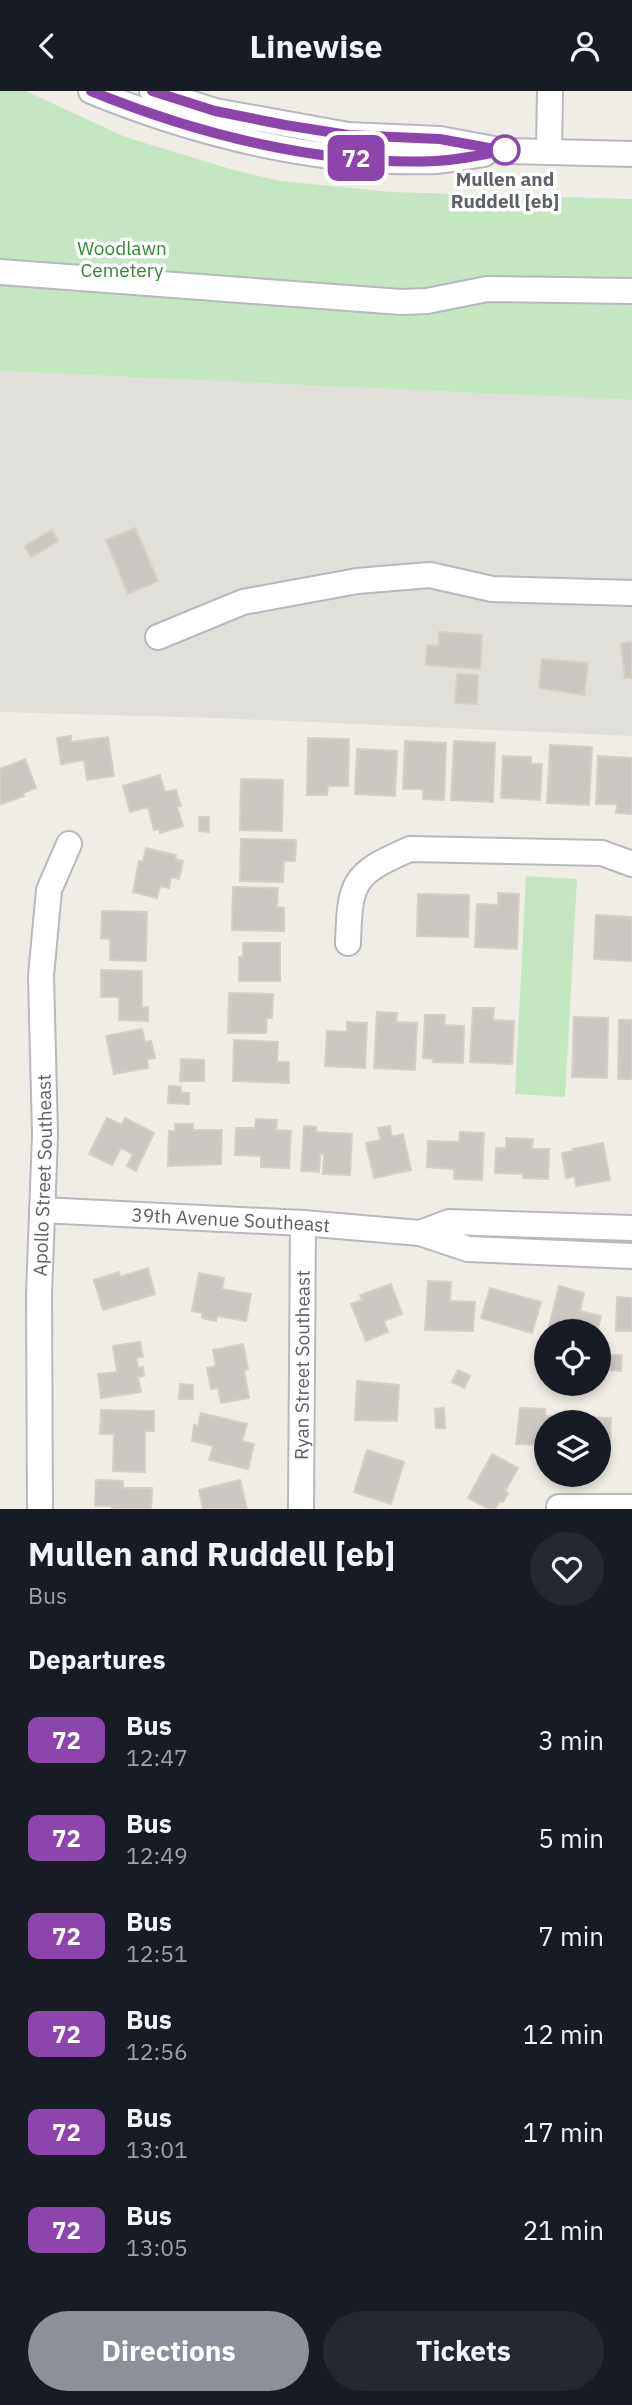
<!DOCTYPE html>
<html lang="en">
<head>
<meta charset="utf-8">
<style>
  body { margin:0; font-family:"IBM Plex Sans",sans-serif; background:#242831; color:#f1f3f6; height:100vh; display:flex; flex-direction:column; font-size:26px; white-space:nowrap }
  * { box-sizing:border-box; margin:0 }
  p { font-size:23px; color:#9ea1a6 }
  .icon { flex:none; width:38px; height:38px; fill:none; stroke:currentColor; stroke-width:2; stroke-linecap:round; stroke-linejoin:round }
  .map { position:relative; height:1418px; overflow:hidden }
  .sheet { display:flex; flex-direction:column; background:#171b24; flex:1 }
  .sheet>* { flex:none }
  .badge { padding:0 14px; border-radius:10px; font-size:24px; line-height:46px }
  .controls { position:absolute; left:534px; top:1228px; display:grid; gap:14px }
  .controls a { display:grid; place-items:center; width:77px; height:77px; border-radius:50%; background:#171b24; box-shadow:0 4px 10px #0003; font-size:35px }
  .map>.badge { position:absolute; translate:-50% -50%; box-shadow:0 0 0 4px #fff }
  h2 { padding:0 28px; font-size:26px; line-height:63px }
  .round { display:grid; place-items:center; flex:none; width:74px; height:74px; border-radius:37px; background:#242831 }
  .overview { display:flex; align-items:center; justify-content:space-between; height:119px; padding:0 28px }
  h1 { font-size:33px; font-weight:800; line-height:52px }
  .action { display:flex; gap:14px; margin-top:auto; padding:14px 28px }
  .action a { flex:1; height:80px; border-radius:42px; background:#8c9099; color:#fff; font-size:28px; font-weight:800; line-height:80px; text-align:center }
  .action a+a { background:#242831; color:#f1f3f6 }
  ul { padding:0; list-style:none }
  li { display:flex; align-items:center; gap:21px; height:98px; padding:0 28px }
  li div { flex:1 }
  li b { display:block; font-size:26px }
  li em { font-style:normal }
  li .badge { min-width:77px; font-weight:700; text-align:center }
  header { display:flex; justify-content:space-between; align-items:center; height:91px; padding:0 28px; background:#171b24; font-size:32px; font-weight:800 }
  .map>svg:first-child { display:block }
  .industrial { fill:#e1dfda }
  .green { fill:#c4e7c2 }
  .building { fill:#cbc8c3; stroke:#d5cfc4; stroke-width:2 }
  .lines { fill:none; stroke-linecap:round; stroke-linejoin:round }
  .minor-casing { stroke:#b6b9bd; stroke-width:28 }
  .minor { stroke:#fff; stroke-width:24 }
  .line-casing { stroke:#fff; stroke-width:16 }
  .line { stroke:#8e44ad; stroke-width:10 }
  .stop-dot { fill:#fff; stroke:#8e44ad; stroke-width:3.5 }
  .labels { text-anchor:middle; stroke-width:7; stroke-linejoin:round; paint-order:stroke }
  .stop-label { font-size:19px; font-weight:bold; fill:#5d6266; stroke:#fff }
  .park-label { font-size:19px; fill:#348735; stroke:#fff }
  .street-label { font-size:19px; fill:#5d6266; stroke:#fff }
</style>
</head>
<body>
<header><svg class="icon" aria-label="back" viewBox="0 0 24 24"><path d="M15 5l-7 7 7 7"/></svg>Linewise<svg class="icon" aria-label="person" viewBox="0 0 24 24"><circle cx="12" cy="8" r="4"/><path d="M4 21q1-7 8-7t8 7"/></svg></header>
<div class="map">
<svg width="632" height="1418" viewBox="0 0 632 1418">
  <rect width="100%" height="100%" fill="#f0ede6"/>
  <path class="industrial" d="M 0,280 L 632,309 L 632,645 L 217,627 L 0,621 Z"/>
  <path class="green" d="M 0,0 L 26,0 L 125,46 L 234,79 L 281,90 L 391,101 L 632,108 L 632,309 L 0,280 Z
    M 526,785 L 577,788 L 565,1006 L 515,1003 Z"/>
  <path class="building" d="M 135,437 L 158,490 L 128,503 L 106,449 Z
    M 52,439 L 58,450 L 31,466 L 25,455 Z
    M 439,541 L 482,544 L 480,578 L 426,574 L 427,554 L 439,555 Z
    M 632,551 L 632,587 L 625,587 L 621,553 Z
    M 542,568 L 588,572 L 584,604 L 539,597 Z
    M 457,583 L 478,584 L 477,613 L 455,612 Z
    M 71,645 L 71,651 L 108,646 L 114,685 L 87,689 L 84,669 L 61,673 L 57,647 Z
    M 308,647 L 349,648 L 348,695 L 328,695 L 327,704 L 307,704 Z
    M 405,650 L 446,652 L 444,709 L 423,708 L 423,698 L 403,698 Z
    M 454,650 L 495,652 L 493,711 L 451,709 Z
    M 550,654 L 592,656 L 589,714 L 547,712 Z
    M 357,658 L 397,660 L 395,705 L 355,703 Z
    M 503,665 L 531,666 L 531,673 L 542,673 L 540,709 L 501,707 Z
    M 598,665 L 632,667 L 632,723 L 616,722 L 617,713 L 596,713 Z
    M 25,668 L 36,697 L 23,702 L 24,705 L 0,714 L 0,678 Z
    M 160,684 L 165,701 L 176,699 L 181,715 L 177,716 L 183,735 L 160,742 L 159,738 L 154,739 L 148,716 L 130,721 L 123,695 Z
    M 241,688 L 283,689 L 282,740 L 240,739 Z
    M 199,726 L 209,726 L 209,741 L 199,740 Z
    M 241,748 L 296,749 L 295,770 L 284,770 L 283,791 L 240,790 Z
    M 146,757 L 176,764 L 175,768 L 183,770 L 179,788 L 171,786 L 169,797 L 160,795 L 157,807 L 133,801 L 139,770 L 143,771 Z
    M 233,796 L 278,797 L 277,816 L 284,817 L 284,840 L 232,839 Z
    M 498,802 L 519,803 L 517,858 L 475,856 L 477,813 L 498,814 Z
    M 418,803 L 469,804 L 468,846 L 417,845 Z
    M 102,820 L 147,821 L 146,870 L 110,869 L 110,848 L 101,847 Z
    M 596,824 L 632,826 L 632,870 L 594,868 Z
    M 243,852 L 280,852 L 280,890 L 239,890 L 239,866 L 243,866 Z
    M 101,879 L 142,880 L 142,917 L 148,916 L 148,930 L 119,929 L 119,906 L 101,906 Z
    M 229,902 L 273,903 L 272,927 L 267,927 L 266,942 L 228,942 Z
    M 473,917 L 494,917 L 493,929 L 514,930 L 512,973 L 470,971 Z
    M 377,921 L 397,922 L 396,931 L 417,932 L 415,979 L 374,977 Z
    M 425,924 L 445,924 L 444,934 L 464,935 L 463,972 L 433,971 L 434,968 L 423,967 Z
    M 574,926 L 608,927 L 607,987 L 572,986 Z
    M 619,929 L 632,929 L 632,988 L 618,988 Z
    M 347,931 L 367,932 L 365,977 L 325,975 L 327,940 L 347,941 Z
    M 142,938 L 145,951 L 151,950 L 155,967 L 147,968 L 148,977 L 114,983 L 106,945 Z
    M 234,949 L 278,951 L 277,971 L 289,971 L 289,992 L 233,990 Z
    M 181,968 L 204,969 L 204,990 L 180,990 Z
    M 169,995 L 181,996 L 181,1002 L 189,1002 L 189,1013 L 168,1012 Z
    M 107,1027 L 122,1034 L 125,1027 L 154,1042 L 136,1080 L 127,1075 L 133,1063 L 121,1057 L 112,1074 L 89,1063 Z
    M 256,1028 L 277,1029 L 276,1039 L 291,1040 L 289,1077 L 261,1076 L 261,1065 L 235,1064 L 236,1037 L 255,1037 Z
    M 175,1033 L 193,1033 L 193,1039 L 222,1039 L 221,1073 L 168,1075 L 169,1040 L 175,1040 Z
    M 304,1035 L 316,1036 L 316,1041 L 352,1043 L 350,1084 L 323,1083 L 324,1063 L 320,1063 L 319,1081 L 301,1080 Z
    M 390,1035 L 392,1046 L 403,1043 L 411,1079 L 374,1087 L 366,1052 L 381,1049 L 378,1037 Z
    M 460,1041 L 484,1042 L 482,1089 L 454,1088 L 454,1078 L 427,1076 L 428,1050 L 459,1051 Z
    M 506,1047 L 533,1048 L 532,1058 L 549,1058 L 548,1088 L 523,1087 L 523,1083 L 495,1082 L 496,1057 L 506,1057 Z
    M 603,1052 L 610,1089 L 576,1095 L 575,1085 L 566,1087 L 562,1062 L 574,1060 L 573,1058 Z
    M 148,1177 L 155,1203 L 103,1219 L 94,1189 L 119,1181 L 120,1186 Z
    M 199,1182 L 224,1187 L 222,1198 L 251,1203 L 246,1230 L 217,1225 L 216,1230 L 202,1227 L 202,1222 L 192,1220 Z
    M 428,1190 L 451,1191 L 450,1210 L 475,1211 L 473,1240 L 425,1239 Z
    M 391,1193 L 402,1223 L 384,1230 L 388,1241 L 366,1250 L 351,1213 L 362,1209 L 360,1204 Z
    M 559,1195 L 584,1202 L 580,1220 L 601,1225 L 597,1241 L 572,1241 L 549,1235 Z
    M 490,1197 L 541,1211 L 532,1242 L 481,1227 Z
    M 617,1206 L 632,1207 L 632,1240 L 616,1240 Z
    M 140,1251 L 143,1266 L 136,1267 L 138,1277 L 143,1276 L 144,1285 L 138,1286 L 141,1301 L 101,1307 L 98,1283 L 117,1281 L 113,1255 Z
    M 243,1253 L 248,1278 L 244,1279 L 249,1307 L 221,1312 L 218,1297 L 211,1298 L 207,1277 L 216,1275 L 213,1259 Z
    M 609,1264 L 622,1264 L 621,1280 L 608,1279 Z
    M 458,1279 L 470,1285 L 464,1297 L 452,1291 Z
    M 357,1290 L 399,1294 L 397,1330 L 355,1329 Z
    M 180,1293 L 193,1294 L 193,1308 L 179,1308 Z
    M 444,1317 L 445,1337 L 436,1337 L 435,1318 Z
    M 520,1317 L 545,1318 L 545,1325 L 569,1326 L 569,1332 L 546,1332 L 546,1354 L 516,1353 Z
    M 101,1319 L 154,1320 L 154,1340 L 145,1340 L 145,1381 L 113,1380 L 114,1343 L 100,1343 Z
    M 201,1322 L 247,1333 L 242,1350 L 254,1353 L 248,1378 L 209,1369 L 213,1355 L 192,1350 L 194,1334 L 198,1335 Z
    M 577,1326 L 611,1327 L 610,1355 L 601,1355 L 600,1360 L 598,1360 L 598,1332 L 577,1332 Z
    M 367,1359 L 404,1371 L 391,1413 L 354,1401 Z
    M 492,1363 L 518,1377 L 505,1400 L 508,1402 L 503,1411 L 500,1410 L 495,1418 L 489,1418 L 468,1407 Z
    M 96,1389 L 123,1390 L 123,1397 L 152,1397 L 151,1418 L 112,1418 L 112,1415 L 95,1415 Z
    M 240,1389 L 247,1418 L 203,1418 L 199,1399 Z"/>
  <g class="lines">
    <defs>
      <g id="minor">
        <path d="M 91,0 C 198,44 320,74 436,70 C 452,69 468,65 484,63"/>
        <path d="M 152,0 L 215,20 L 348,44 L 440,48 L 505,60 L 632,63"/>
        <path d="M 549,61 L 550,0"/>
        <path d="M 0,181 L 401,211 L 427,210 L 487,198 L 632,200"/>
        <path d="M 158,546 L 243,511 L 357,490 L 430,484 L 492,498 L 632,502"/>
        <path d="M 348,852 C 350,791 352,783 410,758 L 602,762 L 632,773"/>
        <path id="s1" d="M 42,1119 L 303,1132 L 420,1142"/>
        <path d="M 632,1137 L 449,1131 L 420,1142 L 468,1158 L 632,1165"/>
        <path d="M 559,1416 L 632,1416"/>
        <path id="s2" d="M 40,1418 L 39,1203 L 45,1044 L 41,885 L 49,799 L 69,753"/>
        <path id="s3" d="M 301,1418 L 303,1132"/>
      </g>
    </defs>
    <use href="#minor" class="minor-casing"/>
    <use href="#minor" class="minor"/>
  </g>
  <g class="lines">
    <defs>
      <path id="line" d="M 91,0 C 196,43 322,75 436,70 C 459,69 483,63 505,60 L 440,48 L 348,44 L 285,34 L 215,20 L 152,0"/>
    </defs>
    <use href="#line" class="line-casing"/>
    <use href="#line" class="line"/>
  </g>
  <circle class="stop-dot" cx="505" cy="59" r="14"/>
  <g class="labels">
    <g class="stop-label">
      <text x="505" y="95">Mullen and<tspan x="505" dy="22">Ruddell [eb]</tspan></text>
    </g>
    <g class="park-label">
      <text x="122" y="164">Woodlawn<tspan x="122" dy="22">Cemetery</tspan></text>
    </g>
    <g class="street-label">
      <text dy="7" stroke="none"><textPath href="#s2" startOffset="334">Apollo Street Southeast</textPath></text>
      <text dy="7" stroke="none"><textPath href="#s1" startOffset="189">39th Avenue Southeast</textPath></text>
      <text dy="7" stroke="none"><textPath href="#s3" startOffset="144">Ryan Street Southeast</textPath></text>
    </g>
  </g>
</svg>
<div class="controls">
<a><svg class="icon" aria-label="locate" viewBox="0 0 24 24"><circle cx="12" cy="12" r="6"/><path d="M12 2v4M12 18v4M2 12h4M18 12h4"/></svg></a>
<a><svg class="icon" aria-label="layers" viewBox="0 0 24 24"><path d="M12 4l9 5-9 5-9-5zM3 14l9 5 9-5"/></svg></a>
</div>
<b class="badge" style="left:356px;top:67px;background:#8e44ad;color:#fff">72</b>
</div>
<section class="sheet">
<div class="overview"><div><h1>Mullen and Ruddell [eb]</h1><p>Bus</p></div><a class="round"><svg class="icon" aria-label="heart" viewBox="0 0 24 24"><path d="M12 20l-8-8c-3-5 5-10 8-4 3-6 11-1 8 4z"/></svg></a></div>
<h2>Departures</h2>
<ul>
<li><span class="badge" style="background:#8e44ad;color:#fff">72</span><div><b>Bus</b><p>12:47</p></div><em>3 min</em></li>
<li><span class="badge" style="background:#8e44ad;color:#fff">72</span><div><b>Bus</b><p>12:49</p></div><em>5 min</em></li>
<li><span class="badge" style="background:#8e44ad;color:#fff">72</span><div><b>Bus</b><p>12:51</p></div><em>7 min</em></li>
<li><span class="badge" style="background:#8e44ad;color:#fff">72</span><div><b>Bus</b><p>12:56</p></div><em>12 min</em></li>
<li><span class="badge" style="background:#8e44ad;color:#fff">72</span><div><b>Bus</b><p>13:01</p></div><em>17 min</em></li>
<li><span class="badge" style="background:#8e44ad;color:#fff">72</span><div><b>Bus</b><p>13:05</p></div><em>21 min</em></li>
</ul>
<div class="action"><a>Directions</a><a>Tickets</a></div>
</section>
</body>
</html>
